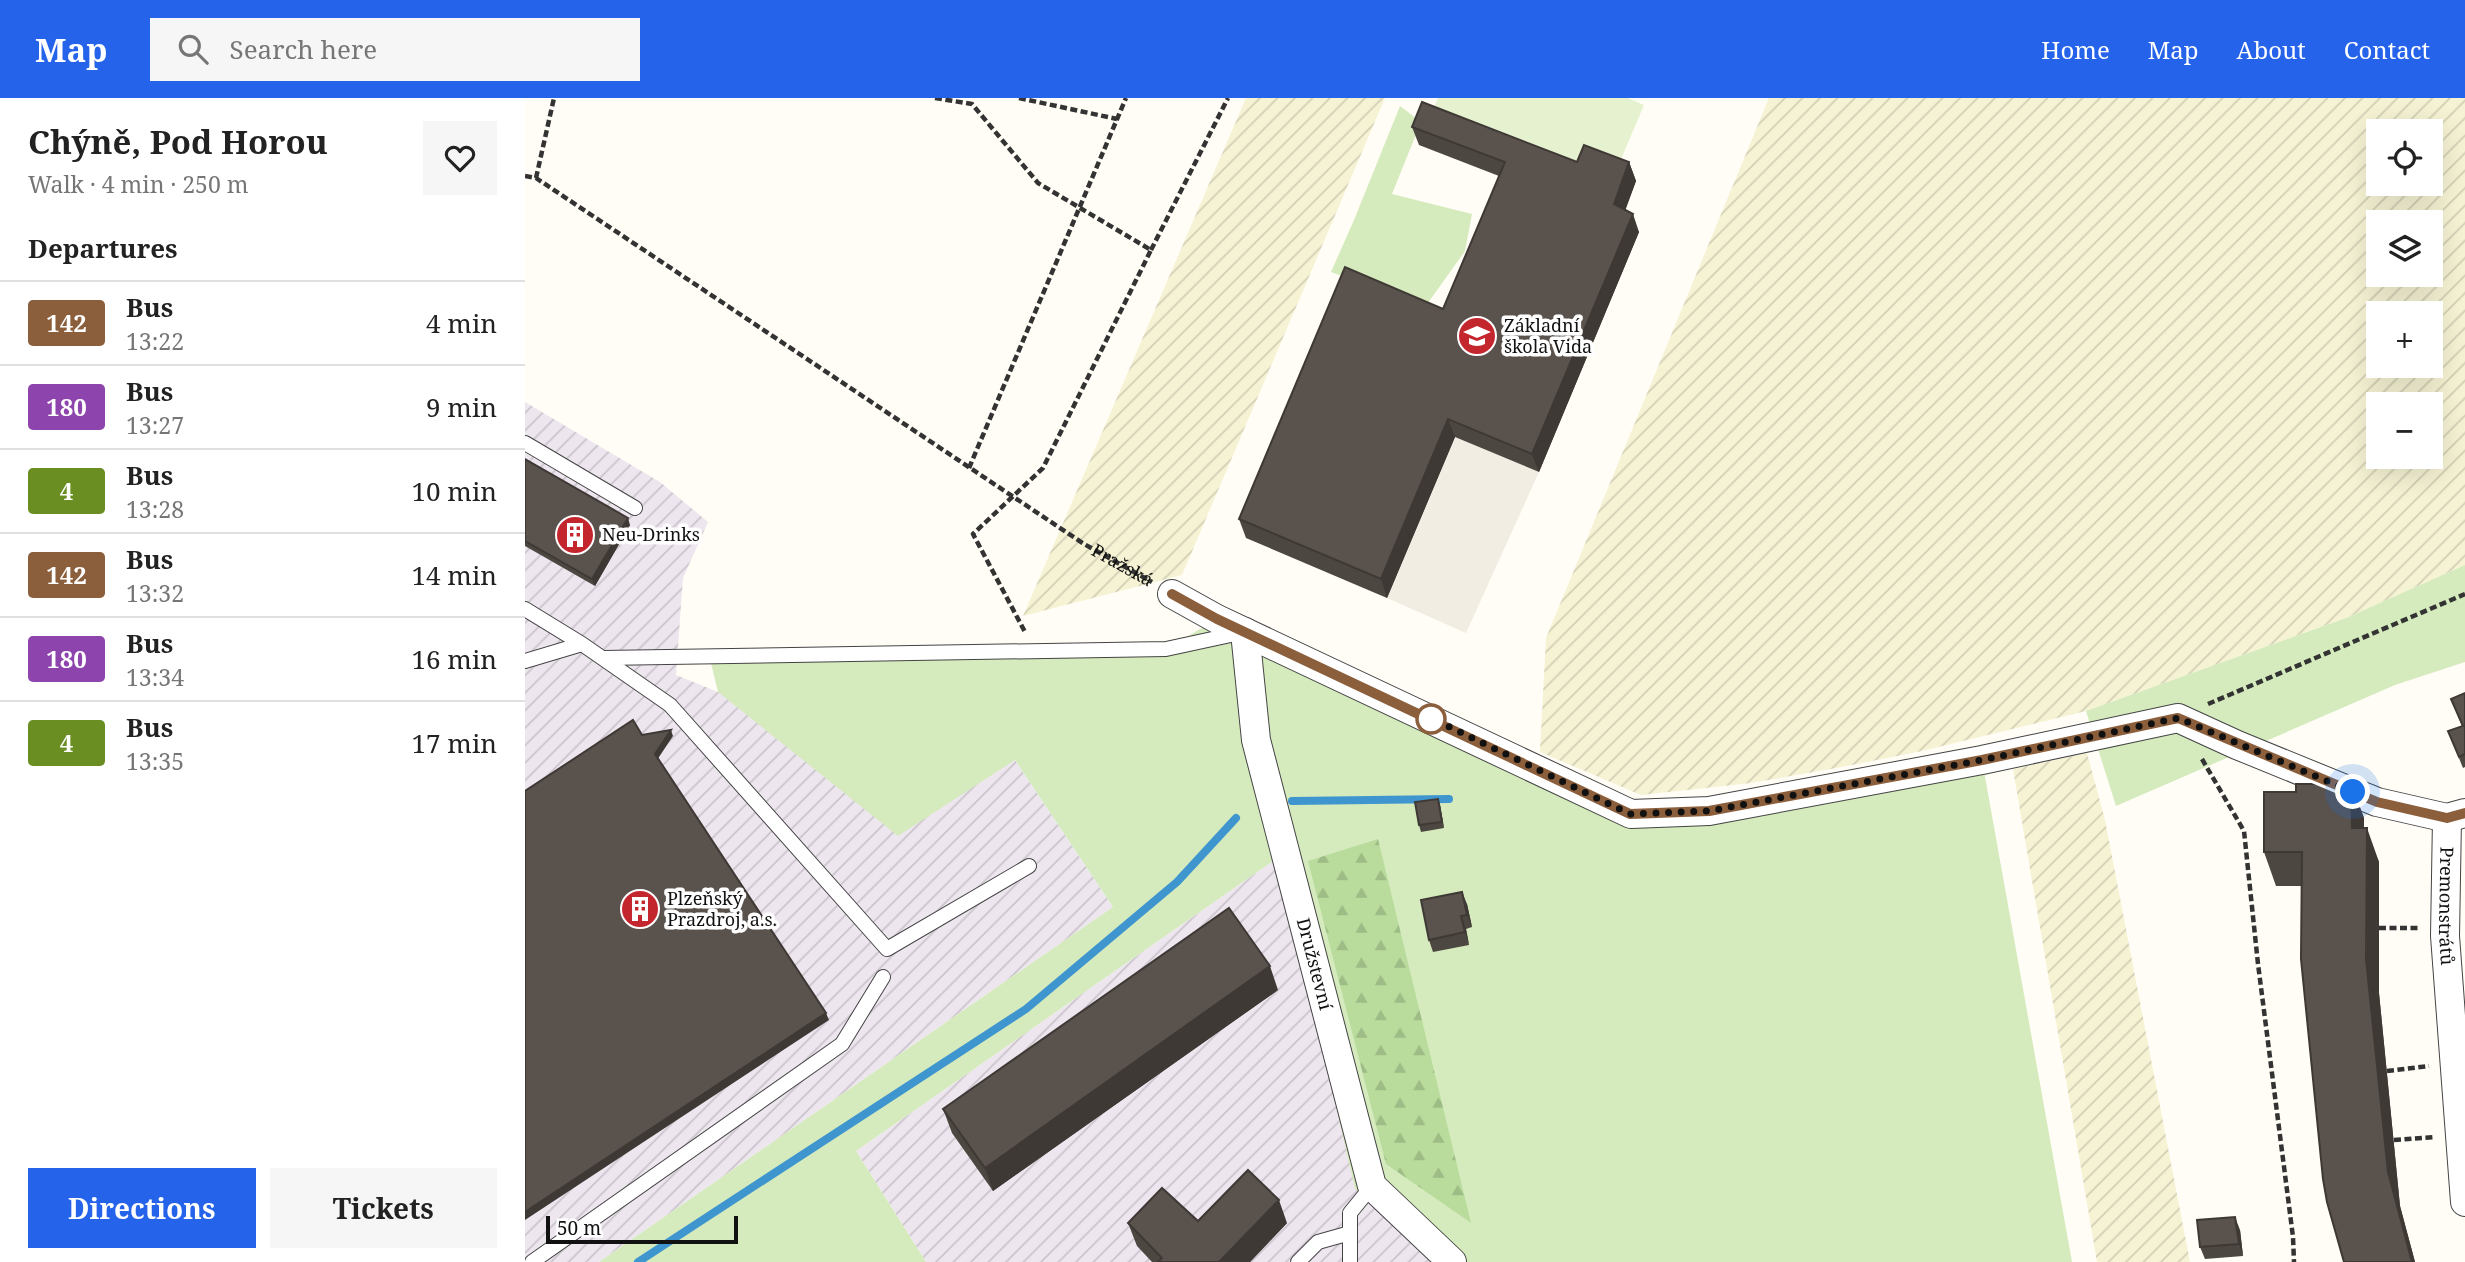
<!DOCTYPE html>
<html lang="en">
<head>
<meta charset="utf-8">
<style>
  body { margin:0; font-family:"Noto Serif",serif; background:#f6f6f6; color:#222; height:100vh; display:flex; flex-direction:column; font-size:26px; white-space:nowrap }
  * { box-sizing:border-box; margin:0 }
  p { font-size:23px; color:#767676 }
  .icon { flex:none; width:38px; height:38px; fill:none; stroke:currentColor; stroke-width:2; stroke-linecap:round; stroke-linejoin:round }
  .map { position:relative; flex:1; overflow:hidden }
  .side { display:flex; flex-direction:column; background:#fff; width:525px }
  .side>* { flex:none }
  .badge { padding:0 14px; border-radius:5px; font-size:24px; line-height:46px }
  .fabs { position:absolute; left:1841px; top:21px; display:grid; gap:14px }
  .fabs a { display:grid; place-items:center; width:77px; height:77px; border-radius:0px; background:#fff; box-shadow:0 7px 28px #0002; font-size:35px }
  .scale { position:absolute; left:21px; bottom:18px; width:192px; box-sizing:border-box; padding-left:7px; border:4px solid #111; border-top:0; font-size:19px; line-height:24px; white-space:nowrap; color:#111; -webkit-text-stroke:5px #fff; paint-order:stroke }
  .you { position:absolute; width:35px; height:35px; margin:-18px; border:5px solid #fff; border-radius:50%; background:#1a73e8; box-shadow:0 0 0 10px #1a73e833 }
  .map>.badge { position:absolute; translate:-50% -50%; box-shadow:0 0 0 4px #fff }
  h2 { padding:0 28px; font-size:26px; line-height:63px }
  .round { display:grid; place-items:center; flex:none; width:74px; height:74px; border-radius:0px; background:#f6f6f6 }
  .summary { display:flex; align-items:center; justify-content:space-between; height:119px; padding:0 28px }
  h1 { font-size:33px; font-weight:700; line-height:52px }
  .action { display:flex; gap:14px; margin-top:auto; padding:14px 28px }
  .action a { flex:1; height:80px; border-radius:0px; background:#2563eb; color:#fff; font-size:28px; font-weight:700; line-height:80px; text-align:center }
  .action a+a { background:#f6f6f6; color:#222 }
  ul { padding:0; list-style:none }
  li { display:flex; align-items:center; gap:21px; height:84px; padding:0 28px; border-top:2px solid #e0e0e0 }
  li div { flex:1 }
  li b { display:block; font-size:26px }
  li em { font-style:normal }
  li .badge { min-width:77px; font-weight:700; text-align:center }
  header { display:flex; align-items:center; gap:42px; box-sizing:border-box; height:98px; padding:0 35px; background:#2563eb; color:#fff }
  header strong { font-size:33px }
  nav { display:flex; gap:38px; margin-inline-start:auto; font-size:24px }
  .search { width:490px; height:63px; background:#f6f6f6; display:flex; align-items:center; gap:18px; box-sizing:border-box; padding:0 24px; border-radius:0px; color:#767676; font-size:26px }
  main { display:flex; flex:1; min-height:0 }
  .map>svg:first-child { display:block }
  .industrial { fill:url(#industrial-furrows) }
  .farmland { fill:url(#farmland-furrows); fill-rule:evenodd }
  .grass { fill:#d5ebbd }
  .forest { fill:url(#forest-firs) }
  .pitch { fill:#e6f2cf }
  .plaza { fill:#f1ede2 }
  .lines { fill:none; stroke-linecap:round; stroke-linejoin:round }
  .stream { stroke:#3f96cf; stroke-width:8 }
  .service-casing { stroke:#444; stroke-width:16 }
  .minor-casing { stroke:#444; stroke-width:30 }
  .path { stroke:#333; stroke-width:4.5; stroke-dasharray:7 3.5; stroke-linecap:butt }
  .service { stroke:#fff; stroke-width:14 }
  .minor { stroke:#fff; stroke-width:28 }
  .wall { fill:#4d4742 }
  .shaded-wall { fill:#3f3936 }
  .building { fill:#5a524d; stroke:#3f3936; stroke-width:2 }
  .line-casing { stroke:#fff; stroke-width:16 }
  .line { stroke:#8b5e3c; stroke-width:10 }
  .walk { stroke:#111; stroke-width:7; stroke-dasharray:0 12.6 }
  .stop-dot { fill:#fff; stroke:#8b5e3c; stroke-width:3.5 }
  .labels { text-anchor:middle; stroke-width:7; stroke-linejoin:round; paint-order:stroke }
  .poi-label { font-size:18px; fill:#111; stroke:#fff; text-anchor:start }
  .street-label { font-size:18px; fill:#111; stroke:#fff }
</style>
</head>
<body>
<header>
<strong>Map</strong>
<div class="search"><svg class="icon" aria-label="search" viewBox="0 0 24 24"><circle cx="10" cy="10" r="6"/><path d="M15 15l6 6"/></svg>Search here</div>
<nav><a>Home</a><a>Map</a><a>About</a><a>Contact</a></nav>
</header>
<main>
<section class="side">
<div class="summary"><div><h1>Chýně, Pod Horou</h1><p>Walk · 4 min · 250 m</p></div><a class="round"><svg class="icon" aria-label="heart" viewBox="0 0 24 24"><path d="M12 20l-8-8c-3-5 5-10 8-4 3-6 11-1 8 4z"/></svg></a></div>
<h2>Departures</h2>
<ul>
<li><span class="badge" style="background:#8b5e3c;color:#fff">142</span><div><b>Bus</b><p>13:22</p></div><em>4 min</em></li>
<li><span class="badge" style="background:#8e44ad;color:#fff">180</span><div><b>Bus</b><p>13:27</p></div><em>9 min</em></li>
<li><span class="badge" style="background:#6b8e23;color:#fff">4</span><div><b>Bus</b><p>13:28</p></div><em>10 min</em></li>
<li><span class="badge" style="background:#8b5e3c;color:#fff">142</span><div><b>Bus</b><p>13:32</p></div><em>14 min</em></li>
<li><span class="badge" style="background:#8e44ad;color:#fff">180</span><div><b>Bus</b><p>13:34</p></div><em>16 min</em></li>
<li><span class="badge" style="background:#6b8e23;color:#fff">4</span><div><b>Bus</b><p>13:35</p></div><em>17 min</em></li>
</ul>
<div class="action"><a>Directions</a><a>Tickets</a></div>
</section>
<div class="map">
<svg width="1940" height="1164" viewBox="0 0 1940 1164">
  <defs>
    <pattern id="industrial-furrows" width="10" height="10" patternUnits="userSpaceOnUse" patternTransform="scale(1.75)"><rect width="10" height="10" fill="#eee6ef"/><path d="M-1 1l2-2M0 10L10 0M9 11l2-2" fill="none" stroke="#cbc4cc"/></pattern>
    <pattern id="farmland-furrows" width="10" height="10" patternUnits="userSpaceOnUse" patternTransform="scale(1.75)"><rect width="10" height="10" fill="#f6f3d4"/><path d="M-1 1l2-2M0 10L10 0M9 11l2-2" fill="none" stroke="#d2cfb5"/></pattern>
    <pattern id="forest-firs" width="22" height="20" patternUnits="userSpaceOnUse" patternTransform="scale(1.75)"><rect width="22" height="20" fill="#b9dc9c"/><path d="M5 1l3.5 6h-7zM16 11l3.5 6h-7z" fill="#9ebc85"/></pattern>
  </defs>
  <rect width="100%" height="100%" fill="#fffdf5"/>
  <path class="industrial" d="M 0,304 L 135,384 L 183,424 L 158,480 L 151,577 L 193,594 L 490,662 L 588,809 L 74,1164 L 0,1164 Z
    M 754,759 L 916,1164 L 401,1164 L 331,1053 Z"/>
  <path class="farmland" d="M 721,0 L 860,0 L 657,477 L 498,518 Z
    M 1244,0 L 1940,0 L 1940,467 L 1821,520 L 1561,613 L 1397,653 L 1317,669 L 1226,685 L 1116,697 L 1015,654 L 1021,540 ZM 1853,33 L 1906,33 L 1906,86 L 1853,86 ZM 1853,124 L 1906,124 L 1906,177 L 1853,177 ZM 1853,215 L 1906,215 L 1906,268 L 1853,268 ZM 1853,306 L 1906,306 L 1906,359 L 1853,359 Z
    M 1562,655 L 1580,722 L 1665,1164 L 1572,1164 L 1488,671 Z"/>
  <path class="grass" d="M 875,8 L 896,24 L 867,96 L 947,116 L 940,153 L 900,209 L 806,174 L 829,122 Z
    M 1940,467 L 1940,564 L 1870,587 L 1591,708 L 1561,613 L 1821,520 Z
    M 692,521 L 1106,716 L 1457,662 L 1547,1164 L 916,1164 L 830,1091 L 754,759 L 331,1053 L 401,1164 L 74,1164 L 588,809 L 490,662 L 373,738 L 193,594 L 184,557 L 641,551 Z"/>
  <path class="forest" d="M 853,741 L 946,1125 L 861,1066 L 783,763 Z"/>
  <path class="pitch" d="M 913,0 L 1103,0 L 1119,7 L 1083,92 L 903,23 Z"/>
  <path class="plaza" d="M 930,339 L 1014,374 L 941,535 L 862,500 Z"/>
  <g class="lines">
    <path class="stream" d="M 767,703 L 924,701
      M 113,1164 L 501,911 L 652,784 L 711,720"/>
    <defs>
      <path id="service" d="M 0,345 L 110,410
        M 0,511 L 57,546 L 145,607 L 362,851 L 504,768
        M 78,560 L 641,551 L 715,535
        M 0,563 L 57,546
        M 7,1164 L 317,946 L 358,879
        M 773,1164 L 793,1144 L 825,1135
        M 825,1164 L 825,1115 L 847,1088"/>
      <g id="minor">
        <path d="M 647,496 L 692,521 L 1106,716 L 1184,713 L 1457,662 L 1653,620 L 1712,647 L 1852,704 L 1922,720 L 1940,715"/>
        <path id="s2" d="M 720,534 L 731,642 L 847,1088 L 927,1164"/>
        <path id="s3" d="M 1922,720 L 1920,838 L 1940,1104"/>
      </g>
    </defs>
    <use href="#service" class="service-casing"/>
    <use href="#minor" class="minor-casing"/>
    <g class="path">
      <path d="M 410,0 L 447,6 L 513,85 L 626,152 L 518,370 L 448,436 L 500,534"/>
      <path d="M 494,0 L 592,21"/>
      <path id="s1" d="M 0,78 L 11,80 L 559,446 L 627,484"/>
      <path d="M 11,80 L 29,0"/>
      <path d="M 626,152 L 703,0"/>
      <path d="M 444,370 L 601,0"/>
      <path d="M 1683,606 L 1940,496"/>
      <path d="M 1677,661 L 1719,733 L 1733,866 L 1768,1139 L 1769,1164"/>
      <path d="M 1854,830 L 1894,830"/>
      <path d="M 1862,973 L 1904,968"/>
      <path d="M 1869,1042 L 1910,1039"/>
    </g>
    <use href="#service" class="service"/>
    <use href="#minor" class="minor"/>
  </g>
  <path class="wall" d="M 887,29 L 1052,64 L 1104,64 L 1111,83 L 1100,112 L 1114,134 L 1014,374 L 930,339 L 862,500 L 721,440 L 714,421 L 918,211 L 974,78 L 894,47 Z
    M 0,361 L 105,427 L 70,488 L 0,448 Z
    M 1940,595 L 1940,669 L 1938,670 L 1923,633 L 1937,628 L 1926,601 Z
    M 1826,686 L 1839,720 L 1839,730 L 1854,764 L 1854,895 L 1875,1108 L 1890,1164 L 1819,1164 L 1777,788 L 1751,788 L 1739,754 Z
    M 913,701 L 915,707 L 919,730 L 896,734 L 894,727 Z
    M 942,806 L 947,829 L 941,831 L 944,847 L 908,854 L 904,842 Z
    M 753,892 L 468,1093 L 427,1035 L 418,1011 Z
    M 673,1123 L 762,1125 L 725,1164 L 627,1164 L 612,1148 L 603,1125 Z
    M 1715,1132 L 1718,1158 L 1680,1161 L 1675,1149 Z"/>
  <path class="shaded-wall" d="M 1104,64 L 1111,83 L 1096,124 L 1089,106 Z
    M 1108,116 L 1114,134 L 1014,374 L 1007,356 Z
    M 923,321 L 930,339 L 862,500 L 856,481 Z
    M 103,420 L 105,427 L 70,488 L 67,481 Z
    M 146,632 L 148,638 L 132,662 L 130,656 Z
    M 1826,686 L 1839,720 L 1839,764 L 1827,730 Z
    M 913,701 L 915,707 L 919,730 L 917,724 Z
    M 1842,730 L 1854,764 L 1854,895 L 1875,1108 L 1890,1164 L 1887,1164 L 1863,1074 L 1841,861 Z
    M 937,794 L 942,806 L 947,829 L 942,817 Z
    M 936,818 L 941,831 L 944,847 L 940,834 Z
    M 745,868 L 753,892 L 468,1093 L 460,1070 Z
    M 301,915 L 304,922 L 0,1122 L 0,1114 Z
    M 754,1102 L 762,1125 L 725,1164 L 694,1164 Z
    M 1710,1119 L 1715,1132 L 1718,1158 L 1714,1146 Z"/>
  <path class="building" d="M 897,4 L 1052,64 L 1059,47 L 1104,64 L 1089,106 L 1108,116 L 1007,356 L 923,321 L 856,481 L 714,421 L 820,169 L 918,211 L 980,64 L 887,29 Z
    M 0,361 L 103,420 L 67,481 L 0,443 Z
    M 1940,595 L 1940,656 L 1934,659 L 1923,633 L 1938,628 L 1926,601 Z
    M 108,622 L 117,637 L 146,632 L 130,656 L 301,915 L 0,1114 L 0,693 Z
    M 1771,686 L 1826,686 L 1827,730 L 1842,730 L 1841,861 L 1863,1074 L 1887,1164 L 1819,1164 L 1802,1104 L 1798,1081 L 1776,861 L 1777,754 L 1739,754 L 1739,694 L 1771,694 Z
    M 913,701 L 917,724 L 894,727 L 890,704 Z
    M 937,794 L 942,817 L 936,818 L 940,834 L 904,842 L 896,802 Z
    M 704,810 L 745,868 L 460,1070 L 418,1011 Z
    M 723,1072 L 754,1102 L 694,1164 L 633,1164 L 637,1160 L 603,1125 L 637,1090 L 673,1123 Z
    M 1710,1119 L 1714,1146 L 1675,1149 L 1672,1122 Z"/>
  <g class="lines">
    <defs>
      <path id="line" d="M 647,496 L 692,521 L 1105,716 L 1184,713 L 1457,662 L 1653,620 L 1852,704 L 1922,720 L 1940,715"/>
    </defs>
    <use href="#line" class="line-casing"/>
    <use href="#line" class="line"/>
    <path class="walk" d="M 906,621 L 904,619 L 1105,716 L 1184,713 L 1457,662 L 1653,620 L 1828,694"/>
  </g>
  <defs>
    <symbol id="school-disc" viewBox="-11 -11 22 22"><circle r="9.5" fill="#c4262e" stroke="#fff"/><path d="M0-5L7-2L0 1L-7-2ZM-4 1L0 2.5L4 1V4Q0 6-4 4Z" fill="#fff"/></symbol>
    <symbol id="building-disc" viewBox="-11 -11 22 22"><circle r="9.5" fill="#c4262e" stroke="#fff"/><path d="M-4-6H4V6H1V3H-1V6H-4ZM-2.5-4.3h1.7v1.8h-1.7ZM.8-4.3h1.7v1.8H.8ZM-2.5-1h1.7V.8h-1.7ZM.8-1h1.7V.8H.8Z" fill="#fff"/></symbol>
  </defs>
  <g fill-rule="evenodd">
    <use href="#school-disc" x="930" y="216" width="44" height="44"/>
    <use href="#building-disc" x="28" y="415" width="44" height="44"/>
    <use href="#building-disc" x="93" y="789" width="44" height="44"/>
  </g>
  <circle class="stop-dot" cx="906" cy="621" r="14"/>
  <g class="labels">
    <g class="poi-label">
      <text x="979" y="234">Základní<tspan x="979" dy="21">škola Vida</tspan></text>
      <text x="77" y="443">Neu-Drinks</text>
      <text x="142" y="807">Plzeňský<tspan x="142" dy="21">Prazdroj, a.s.</tspan></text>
    </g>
    <g class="street-label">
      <text dy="6" stroke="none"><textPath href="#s1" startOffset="714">Pražská</textPath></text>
      <text dy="6" stroke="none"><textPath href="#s3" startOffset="88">Premonstrátů</textPath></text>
      <text dy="6" stroke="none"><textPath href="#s2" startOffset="340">Družstevní</textPath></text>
    </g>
  </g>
</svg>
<div class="fabs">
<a><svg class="icon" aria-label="locate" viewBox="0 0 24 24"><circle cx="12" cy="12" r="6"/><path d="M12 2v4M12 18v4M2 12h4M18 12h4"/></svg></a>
<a><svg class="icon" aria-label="layers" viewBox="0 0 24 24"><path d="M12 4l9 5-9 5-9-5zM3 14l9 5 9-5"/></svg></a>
<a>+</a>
<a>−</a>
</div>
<div class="scale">50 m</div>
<div class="you" style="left:1828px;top:694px"></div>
</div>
</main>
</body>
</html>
